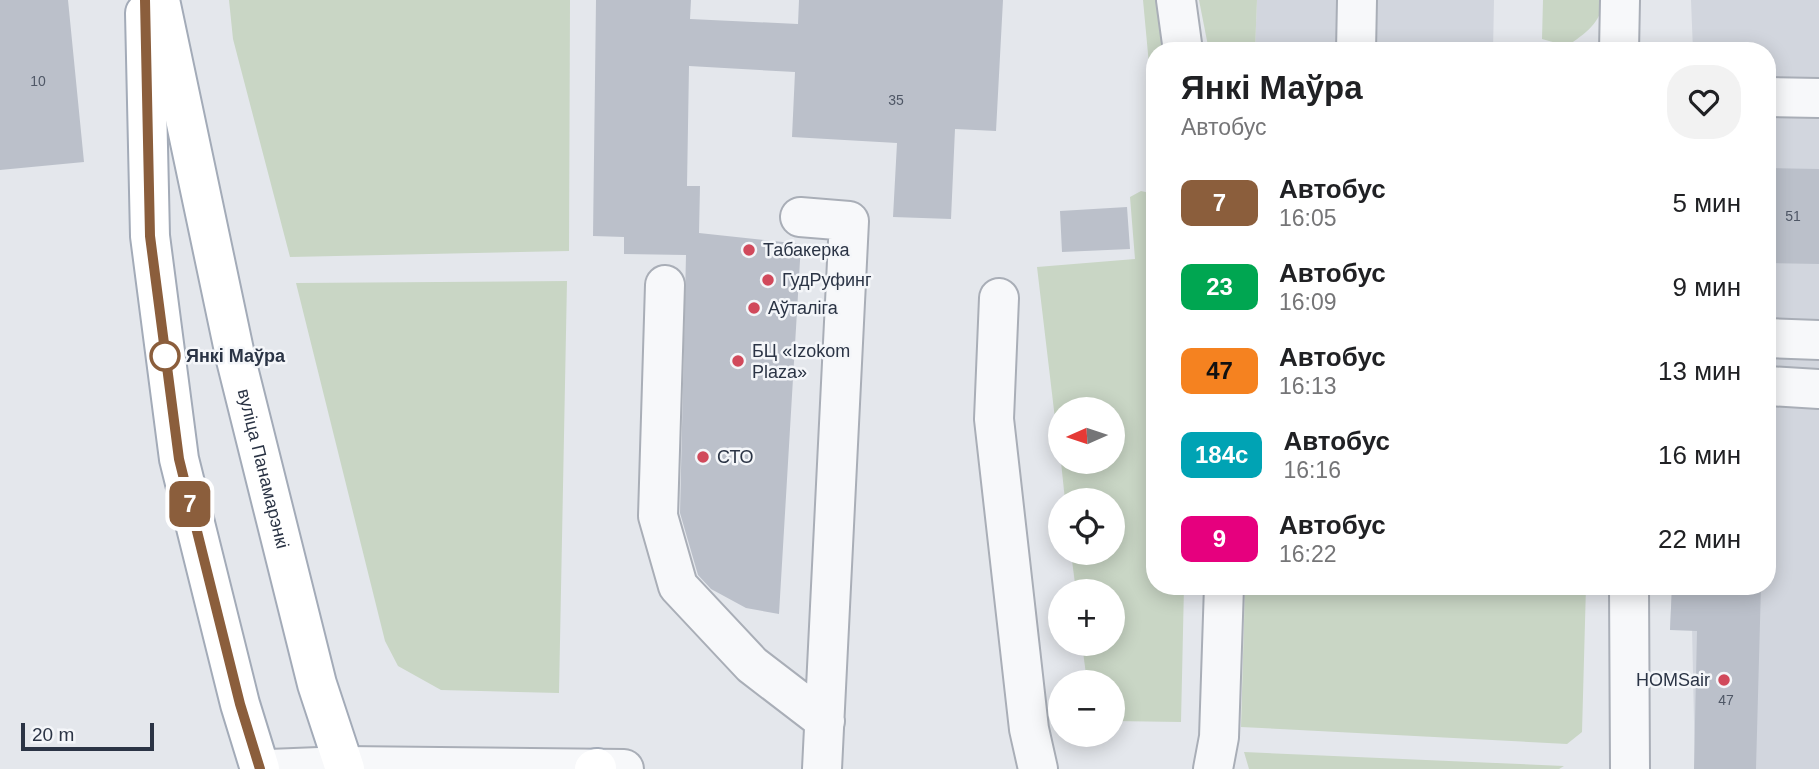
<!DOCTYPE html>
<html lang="ru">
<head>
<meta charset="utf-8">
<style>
  body { margin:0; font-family:Arial,sans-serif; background:#f2f2f2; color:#202124; height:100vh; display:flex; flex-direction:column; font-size:26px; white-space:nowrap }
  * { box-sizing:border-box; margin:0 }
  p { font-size:23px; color:#757577 }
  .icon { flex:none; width:38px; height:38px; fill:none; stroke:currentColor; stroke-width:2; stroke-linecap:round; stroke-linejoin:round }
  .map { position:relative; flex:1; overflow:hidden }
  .side { position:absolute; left:1146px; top:42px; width:630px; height:553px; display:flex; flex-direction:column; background:#fff; border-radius:28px; box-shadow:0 4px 18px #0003 }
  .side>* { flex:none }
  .badge { padding:0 14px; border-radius:10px; font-size:24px; line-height:46px }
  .needle { width:46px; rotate:267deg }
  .controls { position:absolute; left:1048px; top:397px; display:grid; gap:14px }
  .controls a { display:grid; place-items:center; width:77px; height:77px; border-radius:50%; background:#fff; box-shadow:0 4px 18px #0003; font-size:35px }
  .scale { position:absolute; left:21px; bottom:18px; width:133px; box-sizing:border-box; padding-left:7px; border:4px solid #2b3445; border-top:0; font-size:19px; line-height:24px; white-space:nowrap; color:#2b3445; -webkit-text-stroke:5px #f4f6f9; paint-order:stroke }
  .map>.badge { position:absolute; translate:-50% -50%; box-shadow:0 0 0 4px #fff }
  .round { display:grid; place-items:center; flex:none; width:74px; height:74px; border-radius:28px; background:#f2f2f2 }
  .head { display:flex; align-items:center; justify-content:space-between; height:119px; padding:0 35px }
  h1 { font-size:33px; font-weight:800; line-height:52px }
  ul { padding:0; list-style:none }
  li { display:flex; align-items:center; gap:21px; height:84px; padding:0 35px }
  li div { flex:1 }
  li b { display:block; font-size:26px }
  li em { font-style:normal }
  li .badge { min-width:77px; font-weight:700; text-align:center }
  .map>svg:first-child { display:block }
  .built { fill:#d2d6de }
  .green { fill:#c9d6c5 }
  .building { fill:#bbc0ca }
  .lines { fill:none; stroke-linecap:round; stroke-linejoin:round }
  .minor-casing { stroke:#a9aeb7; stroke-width:42 }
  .major-casing { stroke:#a3abb8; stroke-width:42 }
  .minor { stroke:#f7f8fa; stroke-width:38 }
  .major { stroke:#fff; stroke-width:38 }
  .line-casing { stroke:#fff; stroke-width:16 }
  .line { stroke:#8b5e3c; stroke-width:10 }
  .poi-dot { fill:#d1495b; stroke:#f4f6f9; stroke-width:2.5 }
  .stop-dot { fill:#fff; stroke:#8b5e3c; stroke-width:3.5 }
  .labels { text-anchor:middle; stroke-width:5; stroke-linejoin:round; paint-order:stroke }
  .number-label { font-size:14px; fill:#4f5766 }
  .poi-label { font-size:18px; fill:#2b3445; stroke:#f4f6f9; text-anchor:start }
  .stop-label { font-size:18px; font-weight:bold; fill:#2b3445; stroke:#f4f6f9; text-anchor:start }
  .street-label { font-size:18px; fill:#2b3445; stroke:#f4f6f9 }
</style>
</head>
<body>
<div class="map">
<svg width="1819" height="769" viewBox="0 0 1819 769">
  <rect width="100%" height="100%" fill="#e4e7ec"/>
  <path class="built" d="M 1257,0 L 1494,0 L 1493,51 L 1255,51 Z
    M 1691,0 L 1819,0 L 1819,769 L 1695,769 L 1692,627 L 1670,630 L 1672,586 L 1768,586 L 1768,51 L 1693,51 Z"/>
  <path class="green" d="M 229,0 L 570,0 L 569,251 L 290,257 L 233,39 Z
    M 1143,0 L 1161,0 L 1170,51 L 1155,51 L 1155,129 Z
    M 1199,0 L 1257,0 L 1255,51 L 1209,51 Z
    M 1543,0 L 1603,0 C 1602,22 1585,34 1567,46 L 1542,39 Z
    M 1141,191 L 1150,193 L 1155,214 L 1155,586 L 1184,586 L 1181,722 L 1113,721 L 1113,682 L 1087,682 L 1082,644 L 1113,644 L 1113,592 L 1076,591 L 1071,553 L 1113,553 L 1113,500 L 1065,500 L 1061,462 L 1113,462 L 1113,410 L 1060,410 L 1060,461 L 1037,267 L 1135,259 L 1130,197 Z
    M 567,281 L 559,693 L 441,690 L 398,666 L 385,641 L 296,283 Z
    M 1245,586 L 1586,586 L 1582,732 L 1567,744 L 1241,727 Z
    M 1244,752 L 1564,766 L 1559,769 L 1249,769 Z"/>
  <path class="building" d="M 0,0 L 68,0 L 84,162 L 0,170 Z
    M 596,0 L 691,0 L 690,19 L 798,24 L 799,0 L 1003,0 L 996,131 L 955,129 L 951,219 L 893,217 L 897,143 L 792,137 L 795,72 L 689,66 L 687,186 L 700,186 L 699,233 L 801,244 L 779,614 L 746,608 L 711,589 L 698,575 L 680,513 L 686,255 L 624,254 L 624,237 L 593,236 Z
    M 1768,168 L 1819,169 L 1819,264 L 1768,263 Z
    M 1127,207 L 1130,249 L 1062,252 L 1060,211 Z
    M 1672,586 L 1761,586 L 1756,769 L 1694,769 L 1697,631 L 1670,630 Z"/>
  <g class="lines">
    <defs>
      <path id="minor" d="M 1176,0 L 1183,51
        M 1356,51 L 1357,0
        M 1619,51 L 1620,0
        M 1768,97 L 1819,98
        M 800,217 L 849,221 L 822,769
        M 665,285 L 658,516 L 678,586 L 752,665 L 825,721
        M 999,298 L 994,419 L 1029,729 L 1038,769
        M 1768,338 L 1819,340
        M 1768,386 L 1819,389
        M 1629,586 L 1630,769
        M 269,769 L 345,766 L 624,769
        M 1213,769 L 1219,737 L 1224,586"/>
      <g id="major">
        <path id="s1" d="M 160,0 L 236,360 L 317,684 L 345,769"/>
        <path d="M 145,13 L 150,236 L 179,459 L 240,704 L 260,769"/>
        <path d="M 594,769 L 597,768"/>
      </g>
    </defs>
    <use href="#minor" class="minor-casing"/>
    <use href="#major" class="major-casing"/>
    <use href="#minor" class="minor"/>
    <use href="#major" class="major"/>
  </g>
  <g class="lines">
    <defs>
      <path id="line" d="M 145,0 L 150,236 L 179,459 L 240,704 L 260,769"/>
    </defs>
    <use href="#line" class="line-casing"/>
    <use href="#line" class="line"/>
  </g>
  <g class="poi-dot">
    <circle cx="749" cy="250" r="7"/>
    <circle cx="768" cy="280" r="7"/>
    <circle cx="754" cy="308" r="7"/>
    <circle cx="738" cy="361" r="7"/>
    <circle cx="703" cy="457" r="7"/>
    <circle cx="1724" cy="680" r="7"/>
  </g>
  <circle class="stop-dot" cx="165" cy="356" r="14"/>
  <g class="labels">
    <g class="number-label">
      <text x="38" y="86">10</text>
      <text x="896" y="105">35</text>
      <text x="1793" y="221">51</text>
      <text x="1726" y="705">47</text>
    </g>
    <g class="poi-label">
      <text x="763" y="256">Табакерка</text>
      <text x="782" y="286">ГудРуфинг</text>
      <text x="768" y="314">Аўталіга</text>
      <text x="752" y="357">БЦ «Izokom<tspan x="752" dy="21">Plaza»</tspan></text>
      <text x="717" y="463">СТО</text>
      <text x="1710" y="686" text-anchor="end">HOMSair</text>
    </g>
    <g class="stop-label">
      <text x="186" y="362">Янкі Маўра</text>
    </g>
    <g class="street-label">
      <text dy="6" stroke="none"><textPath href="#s1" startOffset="480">вуліца Панамарэнкі</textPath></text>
    </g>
  </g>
</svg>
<div class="controls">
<a><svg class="needle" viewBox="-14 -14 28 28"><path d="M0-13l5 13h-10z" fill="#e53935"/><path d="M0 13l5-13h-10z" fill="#757577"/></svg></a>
<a><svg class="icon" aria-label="locate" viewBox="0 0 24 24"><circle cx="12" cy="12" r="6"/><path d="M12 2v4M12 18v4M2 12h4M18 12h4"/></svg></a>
<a>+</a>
<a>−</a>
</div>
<div class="scale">20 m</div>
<b class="badge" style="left:190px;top:504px;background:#8b5e3c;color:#fff">7</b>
<section class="side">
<div class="head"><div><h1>Янкі Маўра</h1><p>Автобус</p></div><a class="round"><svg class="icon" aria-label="heart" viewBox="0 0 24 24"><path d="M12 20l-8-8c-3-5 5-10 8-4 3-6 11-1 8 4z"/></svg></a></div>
<ul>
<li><span class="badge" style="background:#8b5e3c;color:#fff">7</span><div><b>Автобус</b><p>16:05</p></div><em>5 мин</em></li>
<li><span class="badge" style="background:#00a651;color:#fff">23</span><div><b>Автобус</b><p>16:09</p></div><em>9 мин</em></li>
<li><span class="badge" style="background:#f58220;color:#111">47</span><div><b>Автобус</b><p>16:13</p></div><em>13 мин</em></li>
<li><span class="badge" style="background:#00a3b4;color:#fff">184с</span><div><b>Автобус</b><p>16:16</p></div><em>16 мин</em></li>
<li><span class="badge" style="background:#e6007e;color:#fff">9</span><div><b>Автобус</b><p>16:22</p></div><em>22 мин</em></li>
</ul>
</section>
</div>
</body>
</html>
